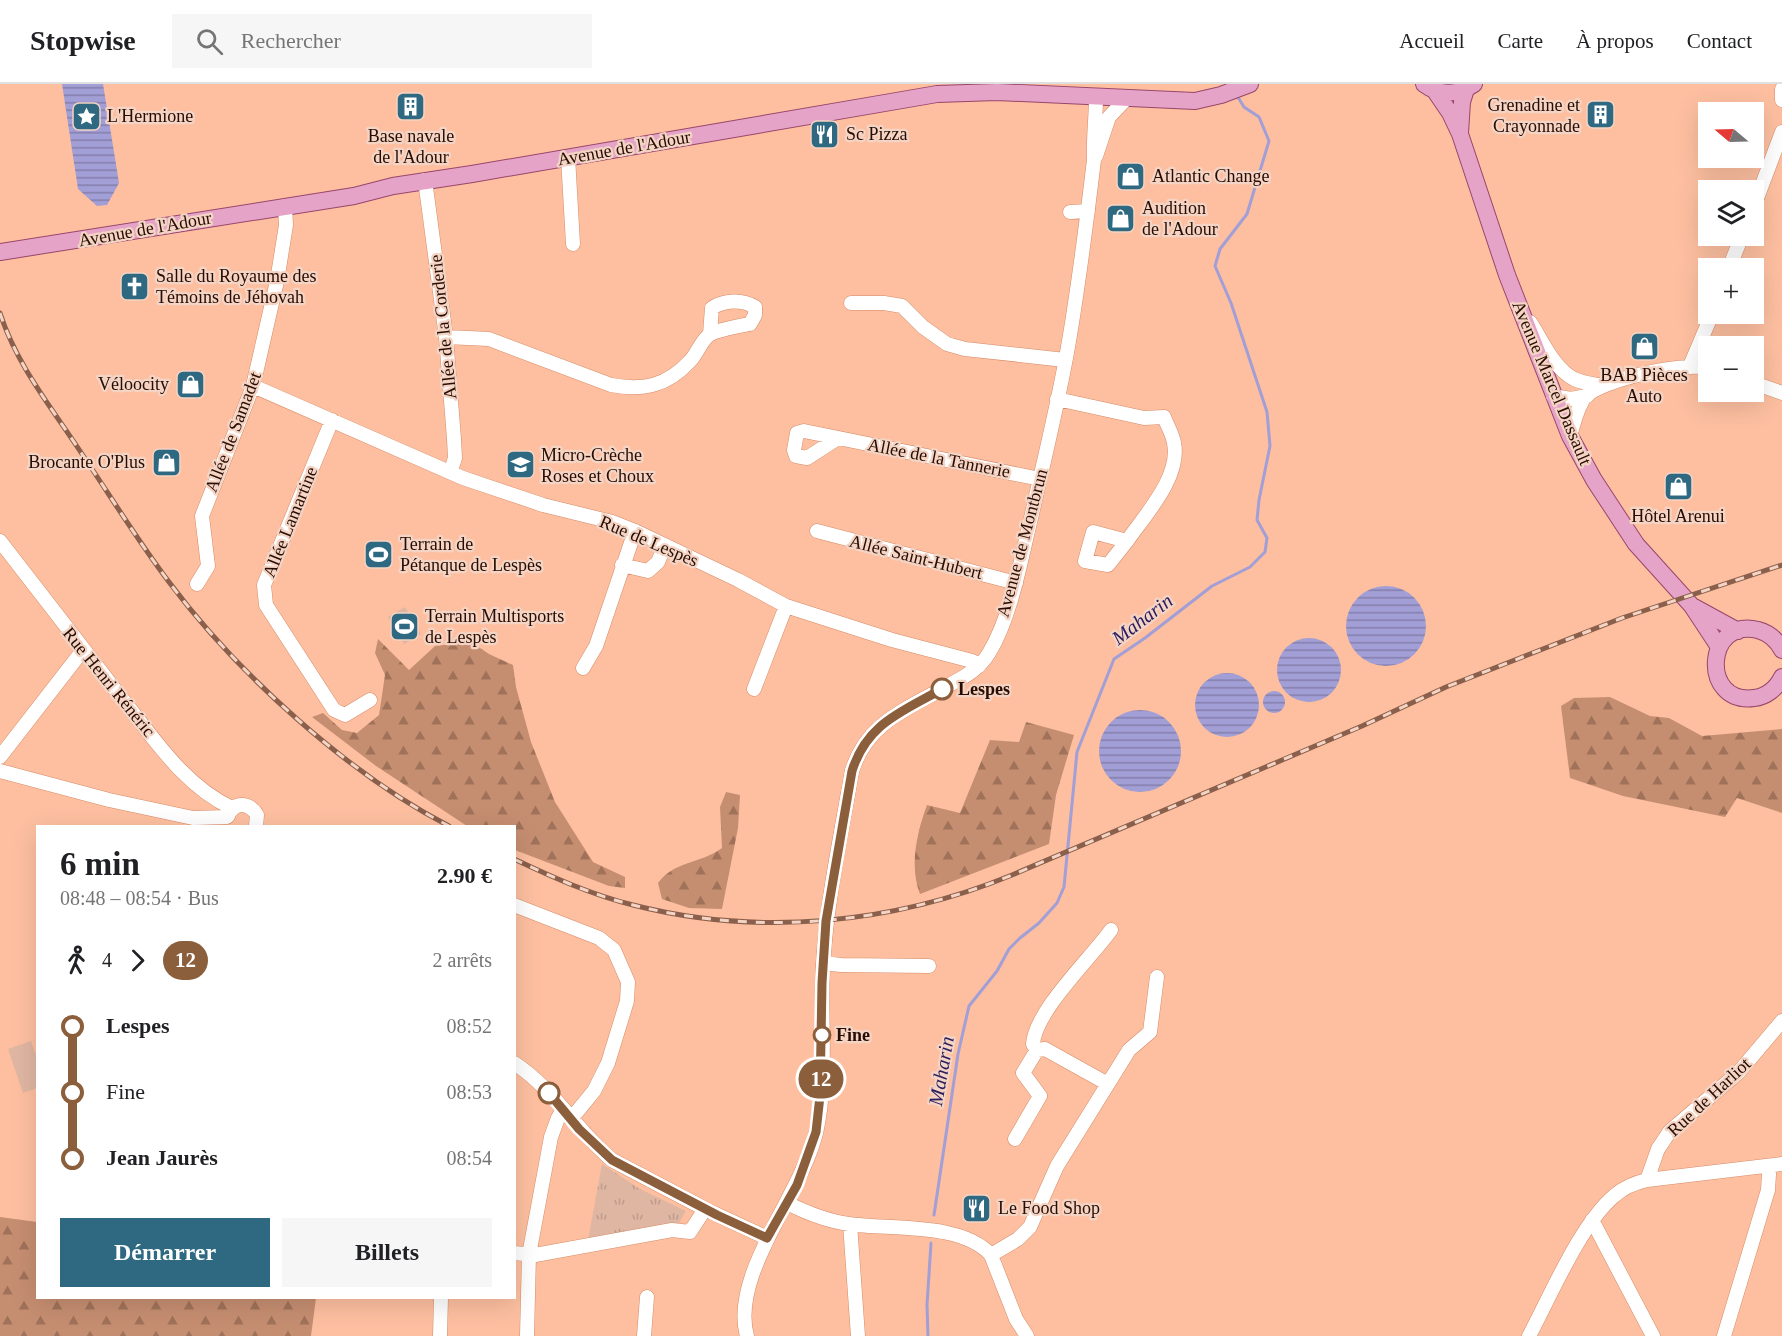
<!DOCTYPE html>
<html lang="fr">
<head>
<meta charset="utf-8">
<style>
  body { margin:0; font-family:Georgia,serif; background:#f6f6f6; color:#202124; height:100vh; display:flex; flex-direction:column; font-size:22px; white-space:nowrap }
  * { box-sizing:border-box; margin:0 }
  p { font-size:20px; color:#757577 }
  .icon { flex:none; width:33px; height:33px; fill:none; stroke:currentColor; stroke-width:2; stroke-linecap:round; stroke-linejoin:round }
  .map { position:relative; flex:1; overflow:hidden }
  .side { position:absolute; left:36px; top:741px; width:480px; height:474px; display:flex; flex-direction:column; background:#fff; border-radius:0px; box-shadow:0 6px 24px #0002 }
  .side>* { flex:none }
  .badge { padding:0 12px; border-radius:20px; font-size:21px; line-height:39px }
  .needle { width:39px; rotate:289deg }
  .controls { position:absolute; left:1698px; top:18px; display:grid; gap:12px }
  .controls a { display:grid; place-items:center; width:66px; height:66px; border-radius:0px; background:#fff; box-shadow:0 6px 24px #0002; font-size:30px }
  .map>.badge { position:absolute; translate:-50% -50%; box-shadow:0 0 0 3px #fff }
  .legs { display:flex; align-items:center; gap:9px; height:66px; padding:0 24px; font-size:20px }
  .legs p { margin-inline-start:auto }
  .summary { display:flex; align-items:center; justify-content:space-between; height:102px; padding:0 24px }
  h1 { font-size:33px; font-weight:700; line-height:45px }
  .action { display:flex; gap:12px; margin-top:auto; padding:12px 24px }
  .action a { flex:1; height:69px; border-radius:0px; background:#2e6981; color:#fff; font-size:24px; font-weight:700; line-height:69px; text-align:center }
  .action a+a { background:#f6f6f6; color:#202124 }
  ul { padding:0 24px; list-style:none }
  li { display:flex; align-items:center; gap:21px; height:66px; font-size:22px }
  li i { display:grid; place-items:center; width:9px; height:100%; margin:0 8px; background:currentColor }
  li i::after { content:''; width:15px; height:15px; margin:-8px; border:4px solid; border-radius:50%; background:#fff }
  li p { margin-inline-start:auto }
  li:first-child i { background:linear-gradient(#0000 50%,currentColor 0) }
  li:last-child i { background:linear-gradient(currentColor 50%,#0000 0) }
  header { display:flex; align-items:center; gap:36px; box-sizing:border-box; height:84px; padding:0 30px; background:#fff; border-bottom:2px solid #e0e0e0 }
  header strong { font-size:28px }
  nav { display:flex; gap:33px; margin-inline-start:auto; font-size:21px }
  .search { width:420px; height:54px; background:#f6f6f6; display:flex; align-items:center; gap:15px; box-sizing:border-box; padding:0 21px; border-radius:0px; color:#757577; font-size:22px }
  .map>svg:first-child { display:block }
  .grass { fill:#dfb6a2 }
  .forest { fill:url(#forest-firs) }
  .park { fill:url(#park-tufts) }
  .water { fill:url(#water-rules) }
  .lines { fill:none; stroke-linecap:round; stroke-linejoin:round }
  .stream { stroke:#a29ed6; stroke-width:3 }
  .minor-casing { stroke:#d68c67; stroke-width:15 }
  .major-casing { stroke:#98466a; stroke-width:18 }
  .minor { stroke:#fff; stroke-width:14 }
  .major { stroke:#e6a3c8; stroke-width:16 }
  .rail-casing { stroke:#8a5f4b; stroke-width:5 }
  .rail { stroke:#f4d4c4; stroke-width:3; stroke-dasharray:9; stroke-linecap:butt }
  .line-1-casing { stroke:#fff; stroke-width:14 }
  .line-1 { stroke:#8b5e3c; stroke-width:9 }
  .stop-1-dot { fill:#fff; stroke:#8b5e3c; stroke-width:3 }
  .labels { text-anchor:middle; stroke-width:4.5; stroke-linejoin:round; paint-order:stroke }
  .poi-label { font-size:18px; fill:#270c01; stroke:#f4d4c4; text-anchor:start }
  .street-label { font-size:18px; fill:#270c01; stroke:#f4d4c4 }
  .stop-label { font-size:18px; font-weight:bold; fill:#270c01; stroke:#f4d4c4; text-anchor:start }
  .water-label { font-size:20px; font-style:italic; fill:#2b1d5e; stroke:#f4d4c4 }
</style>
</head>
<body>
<header>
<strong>Stopwise</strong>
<div class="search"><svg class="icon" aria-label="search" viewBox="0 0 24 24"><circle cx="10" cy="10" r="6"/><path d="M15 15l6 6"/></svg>Rechercher</div>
<nav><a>Accueil</a><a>Carte</a><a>À propos</a><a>Contact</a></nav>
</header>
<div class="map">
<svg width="1782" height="1252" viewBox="0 0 1782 1252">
  <defs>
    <pattern id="forest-firs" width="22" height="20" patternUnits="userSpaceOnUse" patternTransform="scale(1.5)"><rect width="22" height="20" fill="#c68e71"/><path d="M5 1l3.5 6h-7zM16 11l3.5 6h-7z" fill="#a1725a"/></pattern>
    <pattern id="park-tufts" width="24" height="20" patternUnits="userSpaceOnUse" patternTransform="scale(1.5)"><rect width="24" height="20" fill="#dfb6a2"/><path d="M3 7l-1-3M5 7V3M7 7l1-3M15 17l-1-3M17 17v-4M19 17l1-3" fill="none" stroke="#bf9b8a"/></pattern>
    <pattern id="water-rules" width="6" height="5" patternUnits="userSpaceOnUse" patternTransform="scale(1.5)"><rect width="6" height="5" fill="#a29ed6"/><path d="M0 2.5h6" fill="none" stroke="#847fab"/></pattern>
  </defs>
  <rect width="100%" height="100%" fill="#fdbfa0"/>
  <path class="grass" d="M 405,523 L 421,550 L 404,560 L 388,533 Z
    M 31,957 L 37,974 L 37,1004 L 23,1009 L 8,965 Z"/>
  <path class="forest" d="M 378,555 L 409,586 L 435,562 L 471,558 L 489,570 L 513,581 L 516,603 L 531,658 L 555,718 L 593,778 L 625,793 L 625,804 L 609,802 L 515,766 L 514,742 L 467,742 L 376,682 L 312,633 L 323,629 L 342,646 L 357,649 L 379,631 L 385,591 L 375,569 Z
    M 1610,613 L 1650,632 L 1669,634 L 1702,652 L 1782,645 L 1782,729 L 1737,714 L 1725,733 L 1623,712 L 1570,694 L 1561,622 L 1574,614 Z
    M 1026,638 L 1074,651 L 1056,711 L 1049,760 L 920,810 C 909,782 917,748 927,721 L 960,729 L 990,656 L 1019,658 Z
    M 726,708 L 740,711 L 738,744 L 722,825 L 689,824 L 662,815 L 658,799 C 674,777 700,780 722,764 L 720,723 Z
    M 0,1133 L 37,1138 L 38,1214 L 316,1214 L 311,1252 L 0,1252 Z"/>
  <path class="park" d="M 602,1080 L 640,1105 L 686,1127 L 677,1142 L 588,1156 Z"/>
  <path class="water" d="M 62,0 L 103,0 L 119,99 L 107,121 L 97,122 L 78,105 Z
    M1346 542a40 40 0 1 1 80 0a40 40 0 1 1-80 0Z
    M1277 586a32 32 0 1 1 64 0a32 32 0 1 1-64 0Z
    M1195 621a32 32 0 1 1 64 0a32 32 0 1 1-64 0Z
    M1263 618a11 11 0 1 1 22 0a11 11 0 1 1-22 0Z
    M1099 667a41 41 0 1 1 82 0a41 41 0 1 1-82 0Z"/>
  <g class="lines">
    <path class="stream" d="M 934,1131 L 958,970 L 969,922 L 997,887 L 1009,865 L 1020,854 L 1039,839 L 1057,819 L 1064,803 L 1077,668 L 1114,575 L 1145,554 L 1212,502 L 1250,483 L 1265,468 L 1267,454 L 1257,436 L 1259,416 L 1270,362 L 1267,328 L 1231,219 L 1215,182 L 1220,165 L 1247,130 L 1269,57 L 1259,33 L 1244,23 L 1236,10
      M 928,1252 L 927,1221 L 931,1159"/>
    <defs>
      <path id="minor" d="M 1782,5 L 1782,16
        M 1096,72 L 1109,33 L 1128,13
        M 568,73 L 573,160
        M 425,96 L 446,253 L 454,355 L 455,374 L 452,383 L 448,387
        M 1754,122 L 1782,48
        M 1070,128 L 1088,127
        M 1729,184 L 1742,152
        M 851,219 L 884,219 L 902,222 L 923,243 L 947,260 L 965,265 L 1065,276
        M 1530,238 C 1542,256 1554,285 1574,295 C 1583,299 1593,300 1603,302
        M 446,253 L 489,255 L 611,301 C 643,307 667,302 690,277 C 697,270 701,257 709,251 C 716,246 740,242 750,240 L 755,231 L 755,223 C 742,215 724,216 712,224 L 710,250
        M 1690,282 L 1712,230
        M 1754,299 L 1782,309
        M 253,302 L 463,394 L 543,421 L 612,438 L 635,447 L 738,496 L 786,522 L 892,556 L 972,577 L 979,582
        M 1553,312 L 1571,315 L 1587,312
        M 1057,315 L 1144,334 L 1164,333 C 1167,341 1173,351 1174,359 C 1181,393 1145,431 1127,457 L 1093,448 L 1085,477 L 1108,481 L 1127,457
        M 332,336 L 264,501 L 266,521 L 334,626 L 345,631 L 370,616
        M 1570,352 C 1574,339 1577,322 1586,312 C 1603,295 1685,278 1708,284
        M 838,354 L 807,374 L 796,372 L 794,366 L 797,349 L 804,347 L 1040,395
        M 817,447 L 1016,499
        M 0,457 C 40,509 80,561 120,612 C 153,653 184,702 232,724
        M 622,481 L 648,487 L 658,478 L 665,461
        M 197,500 L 208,482 L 202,432 L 253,302 L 277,197 L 286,141 L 285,122
        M 583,584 L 596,562 L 635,447
        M 754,605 L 786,522
        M 0,673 L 83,566
        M 0,687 L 109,716 L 193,734 L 227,733
        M 228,732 C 234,717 249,718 257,731 L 256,742
        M 514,821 L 599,854 L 614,866 L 628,898 L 627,917 L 608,979 L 594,1007 L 571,1035
        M 823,879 L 841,881 L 929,882
        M 514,979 C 553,1004 577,1047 612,1076 L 705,1125 L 767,1154
        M 1108,1000 L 1045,965 L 1037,966 L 1033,960 C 1035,927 1091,874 1111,846
        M 1015,1055 L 1040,1012 L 1023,989 L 1037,966
        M 1647,1096 L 1658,1065 L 1670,1047 L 1738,989 L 1782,937
        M 787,1119 C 807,1129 826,1137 849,1140 C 890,1146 962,1138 991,1171 L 1016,1235 L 1027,1252
        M 1592,1136 L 1653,1252
        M 850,1140 L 858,1252
        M 514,1169 L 535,1171 L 672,1146 L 690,1148 L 705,1125
        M 991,1171 L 1018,1155 L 1030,1143 L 1057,1082 L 1129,966 L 1150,948 L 1157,893
        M 440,1252 L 441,1214
        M 527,1252 L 529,1171 L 551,1053 L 558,1034 L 563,1026
        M 644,1252 L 647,1213
        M 747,1252 C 730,1191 801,1111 816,1049 C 828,998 820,933 823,881 C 827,815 841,751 852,687 C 867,638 909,624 951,600 C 966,592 980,584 989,569 C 1011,533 1021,475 1031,434 C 1043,381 1056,328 1066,274 C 1078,209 1086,142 1094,76 C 1093,55 1096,34 1096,12
        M 1529,1252 C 1551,1211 1580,1141 1614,1112 C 1624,1103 1634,1099 1647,1096 L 1782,1080
        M 1724,1252 L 1768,1106 L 1769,1090 L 1768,1083"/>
      <path id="major" d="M 1424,0 C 1440,12 1458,11 1474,0
        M 1435,7 L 1450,29 L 1460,50 L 1507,191 L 1570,352 L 1594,396 L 1636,460 L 1692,522 L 1719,563
        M 1460,49 L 1462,18 L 1466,5
        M 0,168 L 354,112 L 393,102 L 472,90 L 937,10 L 997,8 L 1195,17 L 1221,11 L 1250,0
        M 1694,523 L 1738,547
        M 1782,566 C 1777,556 1769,549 1758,546 C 1705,533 1700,621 1754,614 C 1766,613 1777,604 1782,593"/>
    </defs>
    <use href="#minor" class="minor-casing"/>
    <use href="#major" class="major-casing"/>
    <use href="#minor" class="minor"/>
    <use href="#major" class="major"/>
    <defs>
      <path id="rail" d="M 0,229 C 17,282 52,324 82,370 C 111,413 138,457 169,498 C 237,589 348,690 449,742
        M 514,775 C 552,793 592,811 633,821 C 759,853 893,840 1012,791 L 1362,642 L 1446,603 L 1622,534 L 1782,481"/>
    </defs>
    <use href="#rail" class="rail-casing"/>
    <use href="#rail" class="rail"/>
  </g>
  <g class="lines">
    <defs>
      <path id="line-1" d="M 549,1009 L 579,1045 L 612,1076 L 717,1131 L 767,1154 L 797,1101 L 816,1048 L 820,1012 L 822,899 L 826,837 L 852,687 C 867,639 902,628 942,605"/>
    </defs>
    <use href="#line-1" class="line-1-casing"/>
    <use href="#line-1" class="line-1"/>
  </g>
  <defs>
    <symbol id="building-square" viewBox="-11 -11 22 22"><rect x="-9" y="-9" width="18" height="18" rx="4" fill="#2e6981" stroke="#f4d4c4"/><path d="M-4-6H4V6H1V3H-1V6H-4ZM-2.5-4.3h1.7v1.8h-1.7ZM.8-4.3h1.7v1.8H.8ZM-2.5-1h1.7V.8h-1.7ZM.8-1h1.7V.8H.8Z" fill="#fff"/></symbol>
    <symbol id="sight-square" viewBox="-11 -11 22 22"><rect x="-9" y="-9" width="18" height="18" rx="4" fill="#2e6981" stroke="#f4d4c4"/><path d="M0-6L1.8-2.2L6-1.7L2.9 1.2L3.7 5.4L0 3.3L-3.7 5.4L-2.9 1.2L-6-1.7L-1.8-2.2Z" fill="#fff"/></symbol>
    <symbol id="restaurant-square" viewBox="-11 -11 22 22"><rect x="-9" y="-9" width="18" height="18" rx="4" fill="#2e6981" stroke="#f4d4c4"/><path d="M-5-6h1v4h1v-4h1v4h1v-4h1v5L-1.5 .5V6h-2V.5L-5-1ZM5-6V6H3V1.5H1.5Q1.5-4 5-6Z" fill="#fff"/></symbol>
    <symbol id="shop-square" viewBox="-11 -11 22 22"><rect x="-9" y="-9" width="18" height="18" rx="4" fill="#2e6981" stroke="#f4d4c4"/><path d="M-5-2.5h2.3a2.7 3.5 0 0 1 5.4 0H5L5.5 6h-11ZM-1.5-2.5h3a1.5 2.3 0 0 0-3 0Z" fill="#fff"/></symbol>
    <symbol id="church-square" viewBox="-11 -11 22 22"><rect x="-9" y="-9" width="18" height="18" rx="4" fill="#2e6981" stroke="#f4d4c4"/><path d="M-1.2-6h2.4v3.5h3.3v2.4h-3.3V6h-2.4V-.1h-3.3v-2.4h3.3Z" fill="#fff"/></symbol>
    <symbol id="school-square" viewBox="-11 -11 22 22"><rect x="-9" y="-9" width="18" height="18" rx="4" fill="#2e6981" stroke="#f4d4c4"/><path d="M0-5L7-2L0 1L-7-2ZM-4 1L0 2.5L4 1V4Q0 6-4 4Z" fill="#fff"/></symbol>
    <symbol id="stadium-square" viewBox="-11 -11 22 22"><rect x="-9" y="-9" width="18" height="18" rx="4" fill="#2e6981" stroke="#f4d4c4"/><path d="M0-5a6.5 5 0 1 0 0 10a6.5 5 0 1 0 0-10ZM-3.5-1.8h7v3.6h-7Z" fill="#fff"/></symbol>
  </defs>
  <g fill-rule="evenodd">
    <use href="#building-square" x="394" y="6" width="33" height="33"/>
    <use href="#building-square" x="1584" y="14" width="33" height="33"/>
    <use href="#sight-square" x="70" y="16" width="33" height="33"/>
    <use href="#restaurant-square" x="808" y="34" width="33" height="33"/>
    <use href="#shop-square" x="1114" y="76" width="33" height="33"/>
    <use href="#shop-square" x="1104" y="118" width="33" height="33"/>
    <use href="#church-square" x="118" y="186" width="33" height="33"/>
    <use href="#shop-square" x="1628" y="246" width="33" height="33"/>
    <use href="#shop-square" x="174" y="284" width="33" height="33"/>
    <use href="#shop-square" x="150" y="362" width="33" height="33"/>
    <use href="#school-square" x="504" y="364" width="33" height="33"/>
    <use href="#shop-square" x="1662" y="386" width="33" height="33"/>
    <use href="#stadium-square" x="362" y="454" width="33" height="33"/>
    <use href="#stadium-square" x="388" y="526" width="33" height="33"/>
    <use href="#restaurant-square" x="960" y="1108" width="33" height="33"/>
  </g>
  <g class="stop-1-dot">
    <circle cx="942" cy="605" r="10"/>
    <circle cx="822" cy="951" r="8"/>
    <circle cx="549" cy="1009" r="10"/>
  </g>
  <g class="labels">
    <g class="poi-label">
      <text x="1580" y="27" text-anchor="end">Grenadine et<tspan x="1580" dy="21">Crayonnade</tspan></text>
      <text x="107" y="38">L'Hermione</text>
      <text x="846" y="56">Sc Pizza</text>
      <text x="411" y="58" text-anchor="middle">Base navale<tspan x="411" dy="21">de l'Adour</tspan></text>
      <text x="1152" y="98">Atlantic Change</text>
      <text x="1142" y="130">Audition<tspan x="1142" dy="21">de l'Adour</tspan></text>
      <text x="156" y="198">Salle du Royaume des<tspan x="156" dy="21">Témoins de Jéhovah</tspan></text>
      <text x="1644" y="297" text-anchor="middle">BAB Pièces<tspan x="1644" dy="21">Auto</tspan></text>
      <text x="169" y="306" text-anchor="end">Véloocity</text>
      <text x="541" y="377">Micro-Crèche<tspan x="541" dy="21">Roses et Choux</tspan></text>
      <text x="145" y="384" text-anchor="end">Brocante O'Plus</text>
      <text x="1678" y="438" text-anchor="middle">Hôtel Arenui</text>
      <text x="400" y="466">Terrain de<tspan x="400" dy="21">Pétanque de Lespès</tspan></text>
      <text x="425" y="538">Terrain Multisports<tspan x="425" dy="21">de Lespès</tspan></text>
      <text x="998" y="1130">Le Food Shop</text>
    </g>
    <g class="street-label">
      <text transform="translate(624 64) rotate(-10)" y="6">Avenue de l'Adour</text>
      <text transform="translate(145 145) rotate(-10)" y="6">Avenue de l'Adour</text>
      <text transform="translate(443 243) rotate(-96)" y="6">Allée de la Corderie</text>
      <text transform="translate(1552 299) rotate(67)" y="6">Avenue Marcel Dassault</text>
      <text transform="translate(233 348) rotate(-69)" y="6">Allée de Samadet</text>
      <text transform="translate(939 374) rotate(11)" y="6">Allée de la Tannerie</text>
      <text transform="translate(290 438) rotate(-68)" y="6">Allée Lamartine</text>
      <text transform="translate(649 457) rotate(23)" y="6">Rue de Lespès</text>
      <text transform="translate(1022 459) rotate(-75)" y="6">Avenue de Montbrun</text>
      <text transform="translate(916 473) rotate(14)" y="6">Allée Saint-Hubert</text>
      <text transform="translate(109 598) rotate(51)" y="6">Rue Henri Rénéric</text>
      <text transform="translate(1709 1013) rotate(-43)" y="6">Rue de Harliot</text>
    </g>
    <g class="stop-label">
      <text x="958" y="611">Lespes</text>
      <text x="836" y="957">Fine</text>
    </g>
    <g class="water-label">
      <text transform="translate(1142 535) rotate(-37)" y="7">Maharin</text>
      <text transform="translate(941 987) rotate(-80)" y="7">Maharin</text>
    </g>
  </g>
</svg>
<div class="controls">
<a><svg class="needle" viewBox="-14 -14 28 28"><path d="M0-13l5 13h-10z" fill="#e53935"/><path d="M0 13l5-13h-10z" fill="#757577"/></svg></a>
<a><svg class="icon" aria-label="layers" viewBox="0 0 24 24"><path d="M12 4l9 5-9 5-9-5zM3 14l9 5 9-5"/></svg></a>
<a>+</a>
<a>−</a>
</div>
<b class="badge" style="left:821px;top:995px;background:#8b5e3c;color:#fff">12</b>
<section class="side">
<div class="summary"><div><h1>6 min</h1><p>08:48 – 08:54 · Bus</p></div><b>2.90 €</b></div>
<div class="legs"><svg class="icon" aria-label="walk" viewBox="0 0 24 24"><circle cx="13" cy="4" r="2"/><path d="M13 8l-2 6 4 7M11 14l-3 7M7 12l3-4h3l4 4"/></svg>4<svg class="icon" aria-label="forward" viewBox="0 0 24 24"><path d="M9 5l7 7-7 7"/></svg><b class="badge" style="background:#8b5e3c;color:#fff">12</b><p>2 arrêts</p></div>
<ul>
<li><i style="color:#8b5e3c"></i><b>Lespes</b><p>08:52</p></li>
<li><i style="color:#8b5e3c"></i><span>Fine</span><p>08:53</p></li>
<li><i style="color:#8b5e3c"></i><b>Jean Jaurès</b><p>08:54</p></li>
</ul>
<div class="action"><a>Démarrer</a><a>Billets</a></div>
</section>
</div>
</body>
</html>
